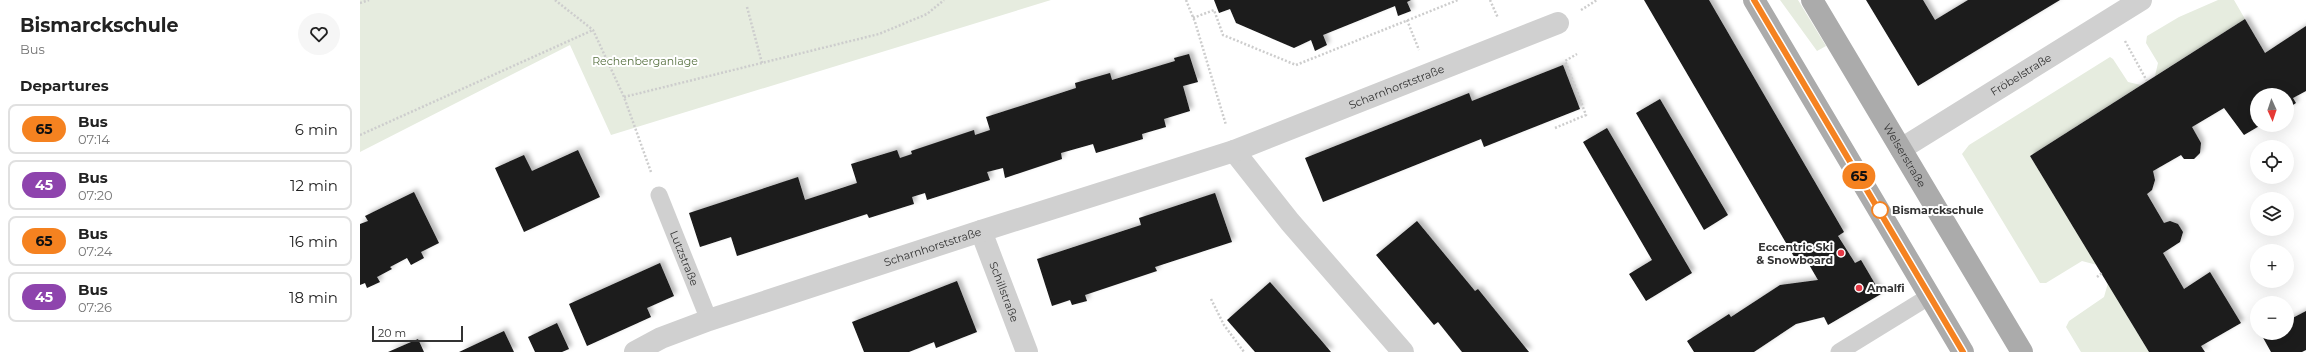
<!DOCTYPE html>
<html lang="en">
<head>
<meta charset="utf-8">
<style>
  body { margin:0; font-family:Montserrat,sans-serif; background:#f6f6f6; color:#222; height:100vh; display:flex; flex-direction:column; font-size:15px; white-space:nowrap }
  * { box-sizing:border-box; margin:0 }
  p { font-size:13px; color:#767676 }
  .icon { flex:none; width:22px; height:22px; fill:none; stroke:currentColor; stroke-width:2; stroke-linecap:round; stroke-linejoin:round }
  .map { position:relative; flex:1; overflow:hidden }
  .details { display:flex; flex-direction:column; background:#fff; width:360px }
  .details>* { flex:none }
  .badge { padding:0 8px; border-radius:13px; font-size:14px; line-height:26px }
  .needle { width:26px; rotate:177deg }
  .controls { position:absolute; left:1890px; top:88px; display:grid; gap:8px }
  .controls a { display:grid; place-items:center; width:44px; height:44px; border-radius:50%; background:#fff; box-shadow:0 4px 16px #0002; font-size:20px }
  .scale { position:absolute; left:12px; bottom:10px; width:91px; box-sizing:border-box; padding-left:4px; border:2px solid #333; border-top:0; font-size:11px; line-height:14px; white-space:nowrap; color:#333; -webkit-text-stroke:3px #fff; paint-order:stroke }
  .map>.badge { position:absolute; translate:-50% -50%; box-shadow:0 0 0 2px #fff }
  h2 { padding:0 20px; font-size:15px; line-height:36px }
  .round { display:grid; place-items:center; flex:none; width:42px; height:42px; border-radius:21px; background:#f6f6f6 }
  .head { display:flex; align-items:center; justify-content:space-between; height:68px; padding:0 20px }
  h1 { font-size:19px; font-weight:700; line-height:30px }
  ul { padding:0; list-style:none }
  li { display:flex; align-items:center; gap:12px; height:50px; margin:0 8px 6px; padding:0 12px; border:2px solid #e0e0e0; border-radius:8px }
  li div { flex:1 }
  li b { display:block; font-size:15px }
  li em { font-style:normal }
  li .badge { min-width:44px; font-weight:700; text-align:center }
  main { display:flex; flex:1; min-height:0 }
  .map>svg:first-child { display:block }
  .green { fill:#e6ecdf }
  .building { fill:#1a1a1a; filter:url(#shadow) }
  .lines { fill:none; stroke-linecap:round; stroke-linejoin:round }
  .path { stroke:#cdcdcd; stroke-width:2.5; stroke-dasharray:2 2; stroke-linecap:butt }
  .service { stroke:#d0d0d0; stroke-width:17 }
  .minor { stroke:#d0d0d0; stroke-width:22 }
  .primary { stroke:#ababab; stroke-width:22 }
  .line-casing { stroke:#fff; stroke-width:9 }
  .line { stroke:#f58220; stroke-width:6 }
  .stop-dot { fill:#fff; stroke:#f58220; stroke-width:2 }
  .poi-dot { fill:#e63946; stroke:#fff; stroke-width:1.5 }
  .labels { text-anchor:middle; stroke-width:4; stroke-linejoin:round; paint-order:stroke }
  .park-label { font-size:11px; fill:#56703f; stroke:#fff }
  .street-label { font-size:11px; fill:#333; stroke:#fff }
  .stop-label { font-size:11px; font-weight:bold; fill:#333; stroke:#fff; text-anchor:start }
  .poi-label { font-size:11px; font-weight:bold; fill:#333; stroke:#fff; text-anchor:end }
</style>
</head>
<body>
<main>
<section class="details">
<div class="head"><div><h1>Bismarckschule</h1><p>Bus</p></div><a class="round"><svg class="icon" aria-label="heart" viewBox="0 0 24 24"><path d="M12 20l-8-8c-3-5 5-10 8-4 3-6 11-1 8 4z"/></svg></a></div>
<h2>Departures</h2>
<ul>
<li><span class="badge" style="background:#f58220;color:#111">65</span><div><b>Bus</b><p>07:14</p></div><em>6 min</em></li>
<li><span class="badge" style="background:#8e44ad;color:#fff">45</span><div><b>Bus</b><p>07:20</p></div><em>12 min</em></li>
<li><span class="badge" style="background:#f58220;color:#111">65</span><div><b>Bus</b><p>07:24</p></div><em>16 min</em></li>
<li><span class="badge" style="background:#8e44ad;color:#fff">45</span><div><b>Bus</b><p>07:26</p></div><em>18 min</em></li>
</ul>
</section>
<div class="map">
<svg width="1946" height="352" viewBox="0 0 1946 352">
  <defs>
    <filter id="shadow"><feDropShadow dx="3.5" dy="-3.5" stdDeviation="2" flood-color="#0004"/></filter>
  </defs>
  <rect width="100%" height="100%" fill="#fff"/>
  <path class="green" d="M 0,0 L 691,0 L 251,135 L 210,45 L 0,152 Z
    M 1420,0 L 1438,0 L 1466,46 L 1457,51 Z
    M 1858,0 L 1874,0 L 1885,19 L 1795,76 L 1798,63 L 1786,43 L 1787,36 L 1819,17 Z
    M 1750,57 L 1753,59 L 1768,82 L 1781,85 L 1670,156 L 1737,265 L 1722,261 L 1686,283 L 1680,283 L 1602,154 L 1609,145 Z
    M 1748,283 L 1789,352 L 1721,352 L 1706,327 L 1709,321 L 1744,297 Z"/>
  <path class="building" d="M 854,0 L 1051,0 L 1047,2 L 1051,11 L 1038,16 L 1035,6 L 963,35 L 967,45 L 955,51 L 951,40 L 934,48 L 876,23 L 870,9 L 859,13 Z
    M 1284,0 L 1349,0 L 1484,232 L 1478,236 L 1495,263 L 1501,260 L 1521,294 L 1468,325 L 1464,317 L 1436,324 L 1394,352 L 1334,352 L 1327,341 L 1369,314 L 1371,317 L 1420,285 L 1458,280 L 1444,256 L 1436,260 Z
    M 1506,0 L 1563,0 L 1575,20 L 1608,0 L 1700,0 L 1558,86 Z
    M 1885,19 L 1905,53 L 1946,26 L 1946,91 L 1933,98 L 1936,103 L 1927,109 L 1927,95 L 1897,95 L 1897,125 L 1901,125 L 1884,135 L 1864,108 L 1832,127 L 1841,143 L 1840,153 L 1834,159 L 1824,159 L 1821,155 L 1793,171 L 1795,180 L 1792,190 L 1787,194 L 1804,223 L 1810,221 L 1818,224 L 1823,232 L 1820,242 L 1803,253 L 1824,289 L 1850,272 L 1881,323 L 1841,346 L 1845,352 L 1789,352 L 1670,156 Z
    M 829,54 L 838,82 L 823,86 L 830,111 L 804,119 L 806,127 L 782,134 L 783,139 L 736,153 L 733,144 L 701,153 L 702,159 L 645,178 L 643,168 L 627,172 L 630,180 L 567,200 L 565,193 L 552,197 L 554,204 L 509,218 L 507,214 L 377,256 L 371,237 L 340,247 L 329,213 L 438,177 L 445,200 L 497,183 L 491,164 L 537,150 L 540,158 L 552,154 L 551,151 L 614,130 L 615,135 L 630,130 L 626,117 L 716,88 L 715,83 L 750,73 L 752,80 L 815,61 L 814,58 Z
    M 1203,65 L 1220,109 L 1124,147 L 1121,139 L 963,202 L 945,158 L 1109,93 L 1112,101 Z
    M 1300,99 L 1368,215 L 1344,230 L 1276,113 Z
    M 1247,128 L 1332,273 L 1286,301 L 1269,274 L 1292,260 L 1223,142 Z
    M 218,150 L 240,197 L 164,232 L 135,168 L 164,155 L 172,171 Z
    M 54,192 L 79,243 L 61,252 L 64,258 L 51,265 L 47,258 L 30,267 L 32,269 L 17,277 L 20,282 L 7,288 L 5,283 L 0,285 L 0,224 L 8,221 L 5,216 Z
    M 855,193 L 872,242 L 795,267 L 797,271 L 725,295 L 727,301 L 712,305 L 710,300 L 692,306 L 677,259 L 781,225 L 779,218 Z
    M 1057,221 L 1115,291 L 1118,289 L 1169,352 L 1102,352 L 1078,322 L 1074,325 L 1016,255 Z
    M 300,263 L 314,296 L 287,308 L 291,317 L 227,346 L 209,304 Z
    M 597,281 L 617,332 L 576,348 L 574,342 L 549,352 L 504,352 L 492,322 Z
    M 910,282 L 960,339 L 971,352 L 895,352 L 867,320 Z
    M 1946,311 L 1946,350 L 1942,352 L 1911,352 L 1901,334 L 1927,333 L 1927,321 Z
    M 197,323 L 209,349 L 202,352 L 175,352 L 168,337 Z
    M 144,331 L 154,352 L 99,352 Z
    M 58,339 L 64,352 L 28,352 Z"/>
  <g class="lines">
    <path class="path" d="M 195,0 L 233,30 L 264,97 L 291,172
      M 826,0 L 835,22 L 866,125
      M 1130,0 L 1138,18
      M 0,3 L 9,0
      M 387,7 L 402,63
      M 1221,10 L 1237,0
      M 833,18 L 854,10 L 863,35 L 936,65 L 1098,0
      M 1047,20 L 1059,50
      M 1765,41 L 1787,81
      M 264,97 L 519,34 L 567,14 L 584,0
      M 1195,128 L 1226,115 L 1205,61 L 1217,54
      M 0,135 L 233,30
      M 1737,277 L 1742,273
      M 851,299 L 864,325 L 884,352"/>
    <g class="service">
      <path id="s1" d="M 299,195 L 349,320"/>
      <path d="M 1479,352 L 1570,296"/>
    </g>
    <g class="minor">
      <path id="s2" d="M 1541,149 L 1781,0"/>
      <path d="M 874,151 L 930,222 L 1043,352"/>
      <path id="s3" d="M 621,231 L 667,352"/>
      <path id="s4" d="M 275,352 L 301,338 L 349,320 L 621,231 L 874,151 L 1198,23"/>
    </g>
    <g class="primary">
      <path d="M 1394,0 L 1603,352"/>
      <path id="s5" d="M 1452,0 L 1662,352"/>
    </g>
  </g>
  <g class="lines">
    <defs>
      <path id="line" d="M 1394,0 L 1603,352"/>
    </defs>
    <use href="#line" class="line-casing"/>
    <use href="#line" class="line"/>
  </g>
  <circle class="stop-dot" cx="1520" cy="210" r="8"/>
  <g class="poi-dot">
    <circle cx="1481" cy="253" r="4"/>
    <circle cx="1499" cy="288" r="4"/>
  </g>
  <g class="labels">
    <g class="park-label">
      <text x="285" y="65">Rechenberganlage</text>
    </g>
    <g class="street-label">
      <text dy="4" stroke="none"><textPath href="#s2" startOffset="141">Fröbelstraße</textPath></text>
      <text dy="4" stroke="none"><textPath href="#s4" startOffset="807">Scharnhorststraße</textPath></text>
      <text dy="4" stroke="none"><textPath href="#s5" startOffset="181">Welserstraße</textPath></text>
      <text dy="4" stroke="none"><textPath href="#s4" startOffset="316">Scharnhorststraße</textPath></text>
      <text dy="4" stroke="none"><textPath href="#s1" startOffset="68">Lutzstraße</textPath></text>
      <text dy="4" stroke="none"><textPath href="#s3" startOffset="65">Schillstraße</textPath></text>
    </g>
    <g class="stop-label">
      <text x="1532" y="214">Bismarckschule</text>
    </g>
    <g class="poi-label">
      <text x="1473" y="251">Eccentric Ski<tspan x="1473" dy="13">&amp; Snowboard</tspan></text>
      <text x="1507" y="292" text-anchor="start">Amalfi</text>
    </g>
  </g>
</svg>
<div class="controls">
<a><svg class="needle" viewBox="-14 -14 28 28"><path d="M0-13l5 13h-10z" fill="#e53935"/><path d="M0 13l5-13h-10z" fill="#767676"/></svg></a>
<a><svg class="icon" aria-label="locate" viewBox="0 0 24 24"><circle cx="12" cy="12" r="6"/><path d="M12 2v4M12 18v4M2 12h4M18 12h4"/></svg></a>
<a><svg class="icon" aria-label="layers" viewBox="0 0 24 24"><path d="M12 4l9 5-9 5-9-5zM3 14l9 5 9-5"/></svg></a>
<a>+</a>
<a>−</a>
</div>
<div class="scale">20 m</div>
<b class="badge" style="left:1499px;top:176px;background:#f58220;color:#111">65</b>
</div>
</main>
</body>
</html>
